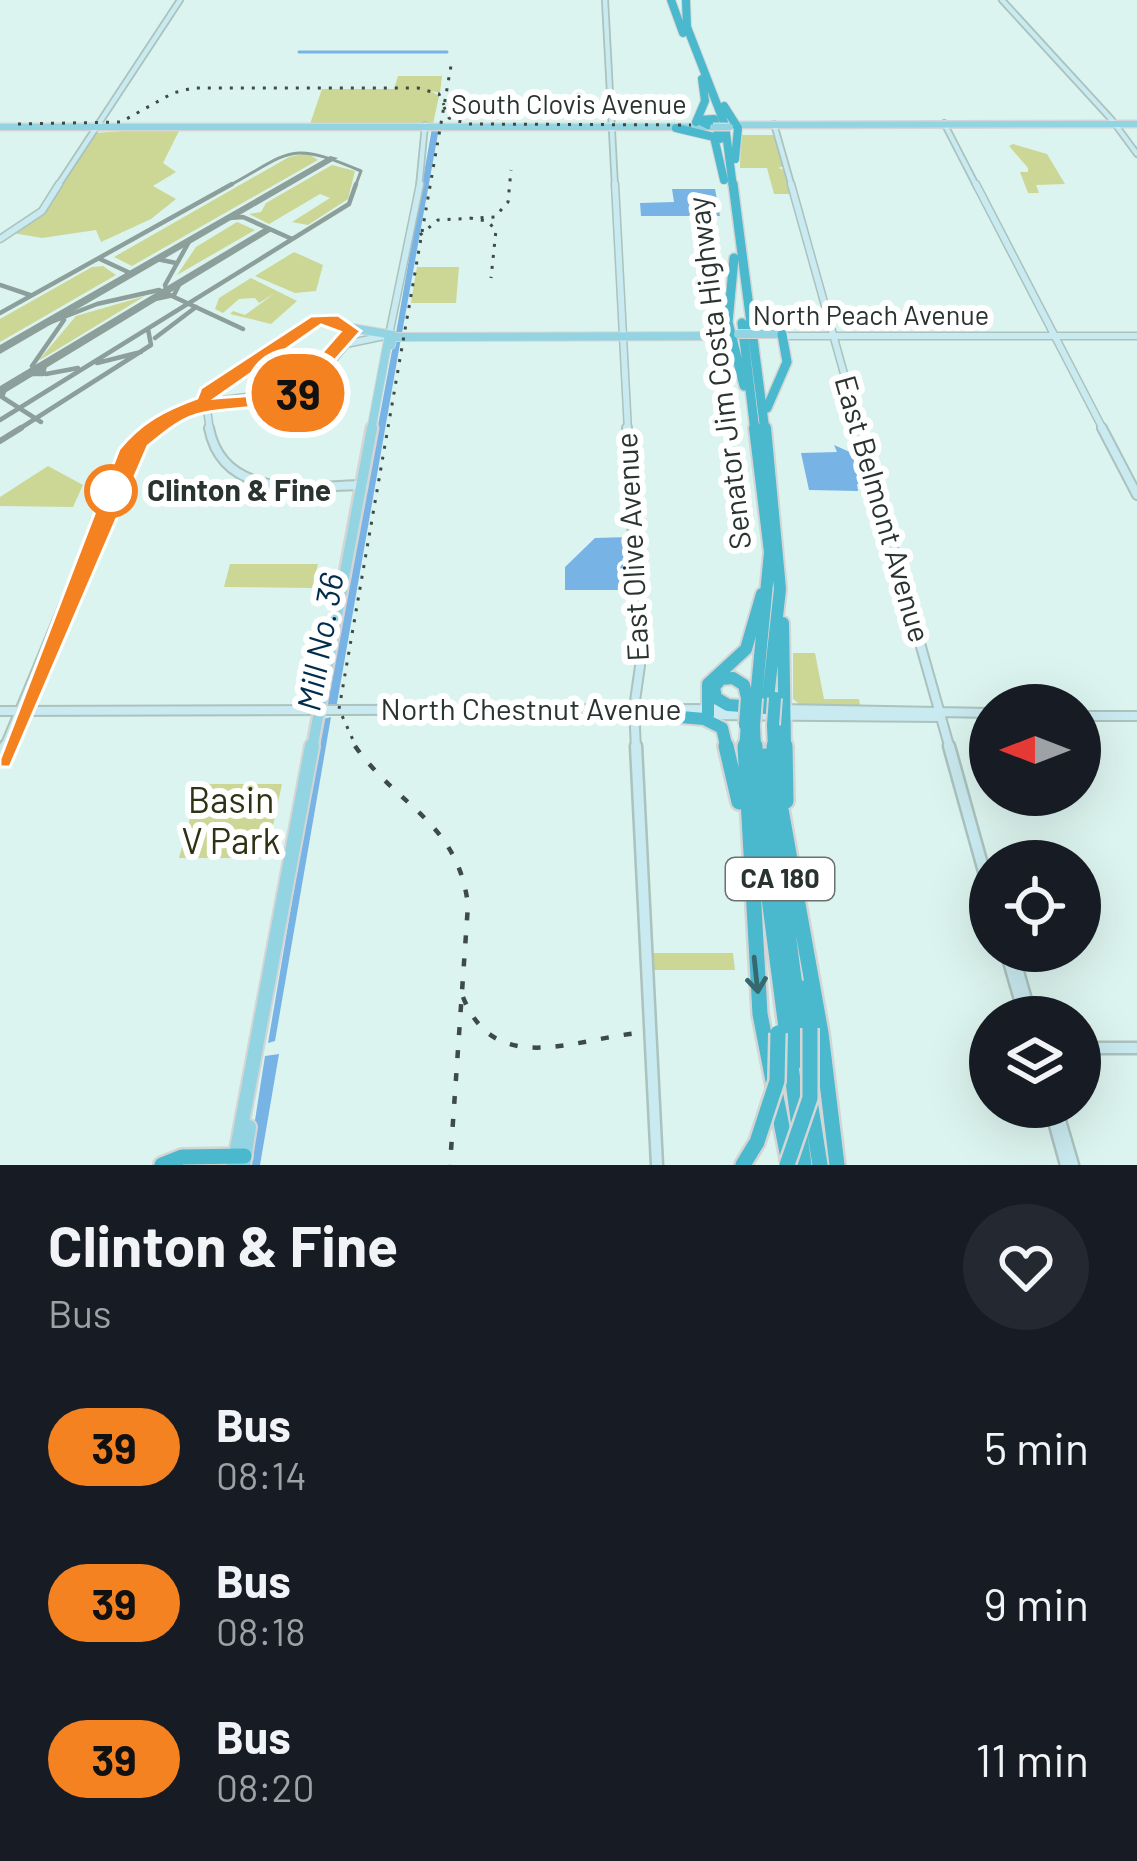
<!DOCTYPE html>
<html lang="en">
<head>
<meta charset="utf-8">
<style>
  body { margin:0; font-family:Barlow,sans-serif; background:#242831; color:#f1f3f6; height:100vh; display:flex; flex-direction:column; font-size:45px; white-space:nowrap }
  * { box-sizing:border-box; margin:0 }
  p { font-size:39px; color:#9ea1a6 }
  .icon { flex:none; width:66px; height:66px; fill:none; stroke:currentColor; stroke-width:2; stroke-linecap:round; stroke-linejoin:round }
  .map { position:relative; height:1165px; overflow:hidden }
  .panel { display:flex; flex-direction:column; background:#171b24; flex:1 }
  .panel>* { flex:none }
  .badge { padding:0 24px; border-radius:39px; font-size:42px; line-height:78px }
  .needle { width:78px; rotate:270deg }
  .controls { position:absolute; left:969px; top:684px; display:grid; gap:24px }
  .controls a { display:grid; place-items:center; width:132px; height:132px; border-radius:50%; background:#171b24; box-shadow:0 12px 48px #0002; font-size:60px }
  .map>.badge { position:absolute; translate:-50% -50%; box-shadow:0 0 0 6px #fff }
  .round { display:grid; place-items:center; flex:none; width:126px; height:126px; border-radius:63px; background:#242831 }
  .head { display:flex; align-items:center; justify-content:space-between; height:204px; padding:0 48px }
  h1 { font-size:57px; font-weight:700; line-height:90px }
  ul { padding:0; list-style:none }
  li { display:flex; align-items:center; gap:36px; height:156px; padding:0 48px }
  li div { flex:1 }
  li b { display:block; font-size:45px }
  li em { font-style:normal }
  li .badge { min-width:132px; font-weight:700; text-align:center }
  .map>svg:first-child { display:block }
  .green { fill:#ccd695 }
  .water { fill:#78b3e5 }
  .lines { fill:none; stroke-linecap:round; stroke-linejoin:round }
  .stream { stroke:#78b3e5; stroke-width:3 }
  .taxiway-far2 { stroke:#8d9f9a; stroke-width:3 }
  .taxiway-far1 { stroke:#8d9f9a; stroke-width:4.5 }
  .taxiway { stroke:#8d9f9a; stroke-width:6 }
  .runway { fill:#8d9f9a; fill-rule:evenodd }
  .secondary-far3-casing { stroke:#abc2bd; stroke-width:8 }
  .secondary-far2-casing { stroke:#abc2bd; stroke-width:9 }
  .secondary-far1-casing { stroke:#abc2bd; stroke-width:12 }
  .secondary-casing { stroke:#abc2bd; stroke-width:15 }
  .primary-far3-casing { stroke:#d4d6d6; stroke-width:9 }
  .primary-far2-casing { stroke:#d4d6d6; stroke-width:10 }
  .primary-far1-casing { stroke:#d4d6d6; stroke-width:15 }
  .primary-casing { stroke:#d4d6d6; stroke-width:18 }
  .motorway-far3-casing { stroke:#d4d6d6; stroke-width:10 }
  .motorway-far2-casing { stroke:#d4d6d6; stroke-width:12 }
  .motorway-far1-casing { stroke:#d4d6d6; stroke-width:16 }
  .motorway-casing { stroke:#d4d6d6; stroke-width:20 }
  .secondary-far3 { stroke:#c9eaf0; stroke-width:4.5 }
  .secondary-far2 { stroke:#c9eaf0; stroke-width:6 }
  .secondary-far1 { stroke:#c9eaf0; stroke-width:8 }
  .secondary { stroke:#c9eaf0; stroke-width:10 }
  .primary-far3 { stroke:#92d4e1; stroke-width:6 }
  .primary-far2 { stroke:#92d4e1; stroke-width:8 }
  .primary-far1 { stroke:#92d4e1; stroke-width:10 }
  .primary { stroke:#92d4e1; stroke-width:14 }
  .motorway-far3 { stroke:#4ab8cd; stroke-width:8 }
  .motorway-far2 { stroke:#4ab8cd; stroke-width:9 }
  .motorway-far1 { stroke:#4ab8cd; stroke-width:12 }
  .motorway { stroke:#4ab8cd; stroke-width:15 }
  .rail-far1 { stroke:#3e4a46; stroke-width:3; stroke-dasharray:3 8; stroke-linecap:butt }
  .rail { stroke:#3e4a46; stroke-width:4.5; stroke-dasharray:8 15; stroke-linecap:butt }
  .primary-bridge-far1-casing { stroke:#d4d6d6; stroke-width:9; stroke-linecap:butt }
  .primary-bridge-casing { stroke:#d4d6d6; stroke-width:10; stroke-linecap:butt }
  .motorway-bridge-far1-casing { stroke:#d4d6d6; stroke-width:16; stroke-linecap:butt }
  .motorway-bridge-casing { stroke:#d4d6d6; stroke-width:20; stroke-linecap:butt }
  .primary-bridge-far1 { stroke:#92d4e1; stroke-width:6 }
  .primary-bridge { stroke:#92d4e1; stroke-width:8 }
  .motorway-bridge-far1 { stroke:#4ab8cd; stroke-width:12 }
  .motorway-bridge { stroke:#4ab8cd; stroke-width:15 }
  .oneway { stroke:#36686f }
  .line { fill:#f58220; stroke:#fff; stroke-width:3; fill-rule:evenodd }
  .stop-dot { fill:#fff; stroke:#f58220; stroke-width:6 }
  .labels { text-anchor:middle; stroke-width:12; stroke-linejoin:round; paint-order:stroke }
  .far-street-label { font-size:27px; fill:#293330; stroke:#fff }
  .shield { fill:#fff; stroke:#69706e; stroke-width:3 }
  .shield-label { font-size:27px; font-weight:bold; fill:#293330 }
  .street-label { font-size:30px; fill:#293330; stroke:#fff }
  .stop-label { font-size:30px; font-weight:bold; fill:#293330; stroke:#fff; text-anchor:start }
  .water-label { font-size:33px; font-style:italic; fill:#002d4d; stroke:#fff }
  .near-park-label { font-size:36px; fill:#2f3314; stroke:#fff }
</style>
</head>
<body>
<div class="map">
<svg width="1137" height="1165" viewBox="0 0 1137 1165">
  <rect width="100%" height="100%" fill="#dcf4ef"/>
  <path class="green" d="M 398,76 L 442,76 L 440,93 L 431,91 L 439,96 L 433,124 L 310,124 L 322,89 L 394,89 Z
    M 181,127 L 163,163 L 176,172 L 153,186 L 176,199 L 151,219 L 101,242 L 96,230 L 42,238 L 13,233 L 41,215 L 95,133 Z
    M 741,135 L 775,135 L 784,166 L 778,168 L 785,170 L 792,194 L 774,194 L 767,168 L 740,168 Z
    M 1013,144 L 1047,154 L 1065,184 L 1036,185 L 1039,193 L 1028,193 L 1020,172 L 1028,172 L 1028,168 L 1009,146 Z
    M 307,153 L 318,160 L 132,266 L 114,257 L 289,157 Z
    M 332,165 L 355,171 L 348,199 L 308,225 L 292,222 L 330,198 L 320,194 L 269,224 L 249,214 L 261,212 L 266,203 Z
    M 237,222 L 255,230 L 177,275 L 196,247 Z
    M 294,252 L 323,265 L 316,291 L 295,293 L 255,276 Z
    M 103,266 L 116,275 L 0,342 L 0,319 L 92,267 Z
    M 417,267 L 459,267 L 456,303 L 411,303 Z
    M 251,278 L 297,301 L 271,324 L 230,314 L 233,311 L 245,315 L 275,293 L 259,303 L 255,298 L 239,299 L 223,313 L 215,309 L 219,298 Z
    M 145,296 L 40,360 L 39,360 L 76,316 Z
    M 48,466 L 83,485 L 73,507 L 0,506 L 0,497 Z
    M 230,564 L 318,564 L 312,588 L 224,587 Z
    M 793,653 L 815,653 L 824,699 L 859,699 L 860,706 L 799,704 L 793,699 Z
    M 205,784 L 282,784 L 266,858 L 179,858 L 198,790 Z
    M 652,953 L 733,953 L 735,970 L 653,970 Z"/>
  <path class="water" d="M 432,128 L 439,128 L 402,333 L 396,333 Z
    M 672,189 L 715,189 L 720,216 L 641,216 L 640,203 L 674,202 Z
    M 401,338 L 336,709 L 325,708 L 394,340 Z
    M 834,445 L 852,453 L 856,468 L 868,469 L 873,484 L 857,484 L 858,491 L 809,490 L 801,453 L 837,452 Z
    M 630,537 L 633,590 L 565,590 L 565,567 L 595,538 Z
    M 331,717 L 275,1041 L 268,1043 L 323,719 Z
    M 279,1054 L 260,1165 L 248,1165 L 265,1056 Z"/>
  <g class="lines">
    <path class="stream" d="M 299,52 L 447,52"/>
    <path class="taxiway-far2" d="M 227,187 C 293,151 288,140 361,171 L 355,187"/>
    <path class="taxiway-far1" d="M 229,218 L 243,217 L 292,239
      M 100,259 L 128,272 L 126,277
      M 157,259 L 176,263
      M 0,285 L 30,295
      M 167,291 L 165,285 L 190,240
      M 155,299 L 174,295 L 180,283
      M 0,313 L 232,184
      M 64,320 L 32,366 L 46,374 L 78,368
      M 46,324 L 97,304 L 159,290 L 243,329
      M 155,338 L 196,307
      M 97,363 L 141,352
      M 29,374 L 43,374 L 45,365
      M 5,389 L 2,397 L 41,422
      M 0,420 L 349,204 L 356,184
      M 16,431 L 151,345 L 148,329"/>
    <path class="taxiway" d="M 0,441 L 21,428"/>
    <path class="runway" d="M 330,156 L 338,158 L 0,354 L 0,345 Z
      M 266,227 L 275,229 L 0,396 L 0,386 Z"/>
    <defs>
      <path id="secondary-far3" d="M 605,0 L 615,187
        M 1002,0 L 1112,120 L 1137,154
        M 944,123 L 977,187
        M 774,124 L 792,187
        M 57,187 L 180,0
        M 419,187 L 425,125"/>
      <path id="secondary-far2" d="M 615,184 L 628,431
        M 791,184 L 860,431
        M 976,184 L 1104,431
        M 0,239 L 42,211 L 59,184
        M 781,336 L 1137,336
        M 327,373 L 320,365 L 335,349
        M 215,388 L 230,383 L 320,320 L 331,319 L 351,330
        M 206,402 L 210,431
        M 148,431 L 200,403 L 300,390 L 315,381 L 346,344 L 389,335 L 420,184"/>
      <path id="secondary-far1" d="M 209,428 C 223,501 307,486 363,485
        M 627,428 L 640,666 L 634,708 L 636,749
        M 859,428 L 950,749
        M 1102,428 L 1137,495
        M 781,709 L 990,713
        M 0,711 L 730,709
        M 709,715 L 940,717
        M 1080,716 L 1137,716
        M 4,749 L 123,463 L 151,428"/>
      <path id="secondary" d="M 636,746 L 657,1165
        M 949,746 L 990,893
        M 0,759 L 5,746
        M 1006,951 L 1025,1017
        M 1012,951 L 1031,1017
        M 1080,1048 L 1137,1048
        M 1050,1107 L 1066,1165
        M 1056,1107 L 1073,1165"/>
      <path id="primary-far3" d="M 729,125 L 1137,124
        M 0,127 L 713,127"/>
      <path id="primary-far2" d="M 346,327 L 393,335
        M 758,334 L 782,334
        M 391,345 L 392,337 L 737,336
        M 371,431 L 389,335"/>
      <path id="primary-far1" d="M 312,749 L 372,428"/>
      <path id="primary" d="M 234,1165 L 312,746
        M 243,1165 L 249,1127"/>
      <path id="motorway-far3" d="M 671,0 L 683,33
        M 686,0 L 687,27 L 725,125 L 733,187
        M 724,106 L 738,128 L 735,159
        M 696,122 L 705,101 L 702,79
        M 708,125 L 698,120 L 714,119 L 720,139
        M 676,128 L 714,137 L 724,180"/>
      <path id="motorway-far2" d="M 733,184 L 765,431
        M 734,258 L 728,322 L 744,386
        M 742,323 L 755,431
        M 767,408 L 787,362 L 782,334"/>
      <path id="motorway-far1" d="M 755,428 L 770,552 L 756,698
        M 765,428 L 780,589 L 768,698
        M 783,623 L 785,749
        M 747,698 L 744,685 L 733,678 L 721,679 L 714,687 L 716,698 L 728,705 L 780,709
        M 658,715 L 704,719 L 722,728 L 727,749
        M 708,715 L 708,684 L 746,649 L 762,594
        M 773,725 L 774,749
        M 754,726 L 755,749
        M 745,749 L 747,725"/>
      <path id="motorway" d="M 726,746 L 739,802
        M 745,746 L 760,1014 L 789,1163
        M 755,746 L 756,799 L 804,1165
        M 774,746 L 776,781 L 821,1033 L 837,1165
        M 785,746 L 786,801
        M 765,756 L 805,1063
        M 802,988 L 810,1028
        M 810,1101 L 820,1165
        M 162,1165 L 182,1157 L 244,1156
        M 743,1165 L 757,1142"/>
    </defs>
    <use href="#secondary-far3" class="secondary-far3-casing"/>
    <use href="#secondary-far2" class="secondary-far2-casing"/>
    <use href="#secondary-far1" class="secondary-far1-casing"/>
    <use href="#secondary" class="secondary-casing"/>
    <use href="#primary-far3" class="primary-far3-casing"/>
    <use href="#primary-far2" class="primary-far2-casing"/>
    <use href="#primary-far1" class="primary-far1-casing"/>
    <use href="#primary" class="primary-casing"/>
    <use href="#motorway-far3" class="motorway-far3-casing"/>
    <use href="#motorway-far2" class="motorway-far2-casing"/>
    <use href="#motorway-far1" class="motorway-far1-casing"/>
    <use href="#motorway" class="motorway-casing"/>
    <use href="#secondary-far3" class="secondary-far3"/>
    <use href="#secondary-far2" class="secondary-far2"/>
    <use href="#secondary-far1" class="secondary-far1"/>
    <use href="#secondary" class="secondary"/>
    <use href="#primary-far3" class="primary-far3"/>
    <use href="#primary-far2" class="primary-far2"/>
    <use href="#primary-far1" class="primary-far1"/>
    <use href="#primary" class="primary"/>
    <use href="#motorway-far3" class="motorway-far3"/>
    <use href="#motorway-far2" class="motorway-far2"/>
    <use href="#motorway-far1" class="motorway-far1"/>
    <use href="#motorway" class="motorway"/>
    <path class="rail-far1" d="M 444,107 L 449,118 L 468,124 L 691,125
      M 18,124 L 121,122 L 173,93 L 193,88 L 418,88 L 439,94 L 444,105
      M 470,218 L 487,221 L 496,230 L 491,278
      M 420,235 L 438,220 L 495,217 L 508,202 L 511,170
      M 357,749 L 339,709 L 452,60"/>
    <path class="rail" d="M 355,746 C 398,807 458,822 468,905 L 450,1165
      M 463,997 C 495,1078 573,1039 639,1033"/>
    <defs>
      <path id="primary-bridge-far1" d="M 713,127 L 730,127"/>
      <path id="primary-bridge" d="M 738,334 L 758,334"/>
      <path id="motorway-bridge-far1" d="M 745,725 L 747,698
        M 754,725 L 756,698
        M 773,725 L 775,698"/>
      <path id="motorway-bridge" d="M 757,1142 L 777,1081 L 778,1033
        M 787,1165 L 810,1098 L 810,1028"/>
    </defs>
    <use href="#primary-bridge-far1" class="primary-bridge-far1-casing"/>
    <use href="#primary-bridge" class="primary-bridge-casing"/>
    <use href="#motorway-bridge-far1" class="motorway-bridge-far1-casing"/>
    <use href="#motorway-bridge" class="motorway-bridge-casing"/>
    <use href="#primary-bridge-far1" class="primary-bridge-far1"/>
    <use href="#primary-bridge" class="primary-bridge"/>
    <use href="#motorway-bridge-far1" class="motorway-bridge-far1"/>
    <use href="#motorway-bridge" class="motorway-bridge"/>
  </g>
  <defs><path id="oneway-shaft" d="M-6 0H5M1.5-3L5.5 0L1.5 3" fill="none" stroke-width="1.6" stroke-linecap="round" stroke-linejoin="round" transform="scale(3)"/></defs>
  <use class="oneway" href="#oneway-shaft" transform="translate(756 975) rotate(84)"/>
  <path class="line" d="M 338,315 L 361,331 L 331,365 L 337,374 C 302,413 251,404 204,413 C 182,417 165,432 148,446 L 10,767 L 0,767 L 0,759 L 119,449 C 141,422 164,410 197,398 L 201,388 L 311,316 ZM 321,325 L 340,332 L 311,365 L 316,373 C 286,395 253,395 216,398 Z"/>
  <circle class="stop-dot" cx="111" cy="491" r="24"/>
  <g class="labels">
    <g class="far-street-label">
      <text x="569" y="114">South Clovis Avenue</text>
      <text x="871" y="325">North Peach Avenue</text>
    </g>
    <rect class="shield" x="726" y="858" width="108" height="42" rx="9"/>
    <g class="shield-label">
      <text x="780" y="888">CA 180</text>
    </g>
    <g class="street-label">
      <text transform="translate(720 373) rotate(-97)" y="10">Senator Jim Costa Highway</text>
      <text transform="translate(882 509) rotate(74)" y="10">East Belmont Avenue</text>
      <text transform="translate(633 547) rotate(-93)" y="10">East Olive Avenue</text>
      <text x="531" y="720">North Chestnut Avenue</text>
    </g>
    <g class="stop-label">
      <text x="147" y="501">Clinton &amp; Fine</text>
    </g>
    <g class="water-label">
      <text transform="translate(320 642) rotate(-80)" y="12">Mill No. 36</text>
    </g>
    <g class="near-park-label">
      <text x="231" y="813">Basin<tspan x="231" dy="41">V Park</tspan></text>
    </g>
  </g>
</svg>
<div class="controls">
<a><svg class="needle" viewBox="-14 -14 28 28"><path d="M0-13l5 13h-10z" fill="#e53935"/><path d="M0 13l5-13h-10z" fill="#9ea1a6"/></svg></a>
<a><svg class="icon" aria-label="locate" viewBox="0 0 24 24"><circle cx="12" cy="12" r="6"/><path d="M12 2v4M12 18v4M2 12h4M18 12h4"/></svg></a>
<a><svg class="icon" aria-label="layers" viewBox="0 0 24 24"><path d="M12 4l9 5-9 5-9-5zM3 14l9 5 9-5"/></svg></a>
</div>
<b class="badge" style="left:298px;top:393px;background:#f58220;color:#111">39</b>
</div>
<section class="panel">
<div class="head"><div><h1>Clinton &amp; Fine</h1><p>Bus</p></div><a class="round"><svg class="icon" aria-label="heart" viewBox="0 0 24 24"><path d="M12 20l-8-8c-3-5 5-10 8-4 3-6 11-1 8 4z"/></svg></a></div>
<ul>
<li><span class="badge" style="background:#f58220;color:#111">39</span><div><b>Bus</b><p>08:14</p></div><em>5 min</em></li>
<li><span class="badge" style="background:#f58220;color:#111">39</span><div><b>Bus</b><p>08:18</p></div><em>9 min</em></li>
<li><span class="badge" style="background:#f58220;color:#111">39</span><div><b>Bus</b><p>08:20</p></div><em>11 min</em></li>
</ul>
</section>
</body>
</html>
